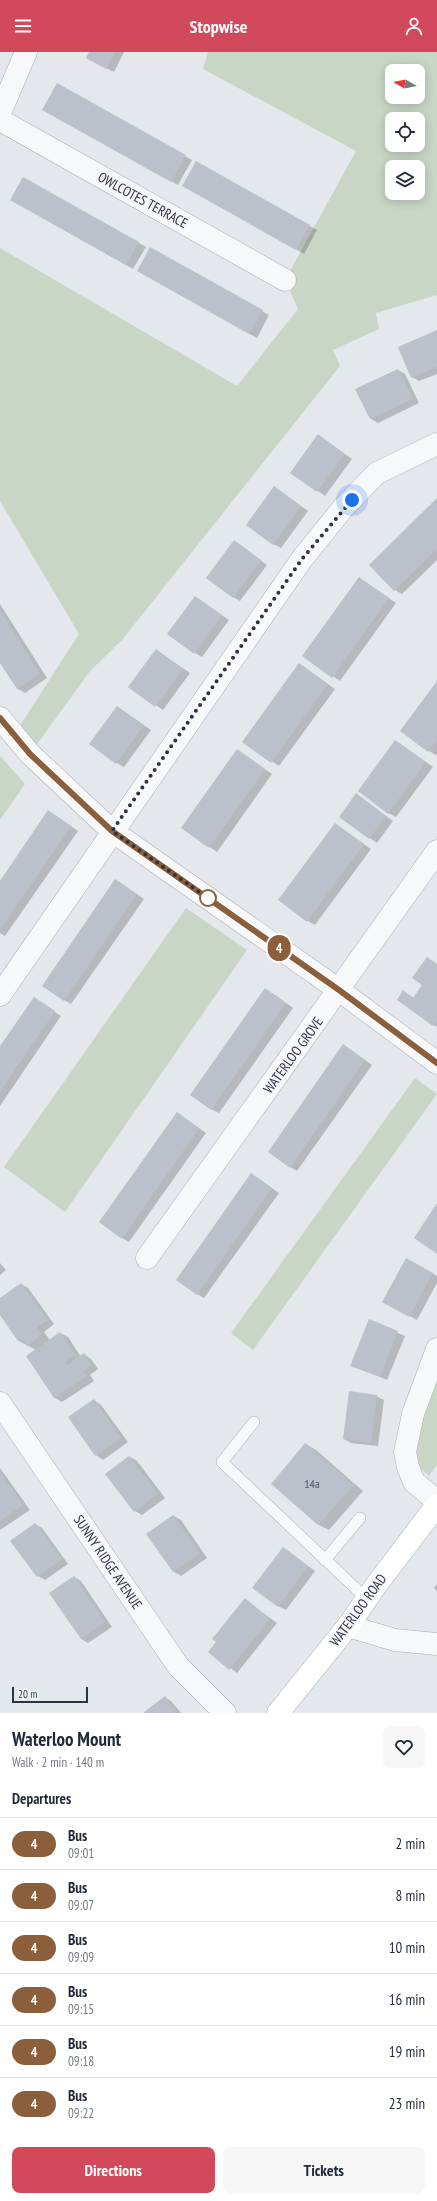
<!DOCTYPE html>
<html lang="en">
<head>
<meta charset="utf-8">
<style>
  body { margin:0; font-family:"PT Sans Narrow",sans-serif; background:#f6f6f7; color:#1f2937; height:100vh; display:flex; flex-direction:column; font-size:15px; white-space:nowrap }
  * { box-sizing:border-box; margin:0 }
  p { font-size:13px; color:#747a83 }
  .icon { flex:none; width:22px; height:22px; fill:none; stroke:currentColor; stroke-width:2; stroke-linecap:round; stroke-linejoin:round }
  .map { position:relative; height:1661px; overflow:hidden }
  .panel { display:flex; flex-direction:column; background:#fff; flex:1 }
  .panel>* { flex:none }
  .badge { padding:0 8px; border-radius:13px; font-size:14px; line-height:26px }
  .needle { width:26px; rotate:279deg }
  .buttons { position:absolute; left:385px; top:12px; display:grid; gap:8px }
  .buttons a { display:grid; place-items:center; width:40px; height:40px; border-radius:8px; background:#fff; box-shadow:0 2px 10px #0003; font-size:20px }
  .scale { position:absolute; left:12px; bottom:10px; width:76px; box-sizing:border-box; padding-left:4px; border:2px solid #2b3445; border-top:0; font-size:11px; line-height:14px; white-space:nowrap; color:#2b3445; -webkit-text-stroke:3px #f4f6f9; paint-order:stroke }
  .you { position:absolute; width:20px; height:20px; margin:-10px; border:3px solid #fff; border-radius:50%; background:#1a73e8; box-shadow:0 0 0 6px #1a73e833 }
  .map>.badge { position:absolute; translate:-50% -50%; box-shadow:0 0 0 2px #fff }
  h2 { padding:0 12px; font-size:15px; line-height:36px }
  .round { display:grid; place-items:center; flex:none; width:42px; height:42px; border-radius:8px; background:#f6f6f7 }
  .headline { display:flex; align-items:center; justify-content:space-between; height:68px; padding:0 12px }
  h1 { font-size:19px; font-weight:700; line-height:30px }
  .button { display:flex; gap:8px; margin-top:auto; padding:8px 12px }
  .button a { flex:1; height:46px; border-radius:8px; background:#d1495b; color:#fff; font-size:16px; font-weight:700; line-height:46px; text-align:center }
  .button a+a { background:#f6f6f7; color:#1f2937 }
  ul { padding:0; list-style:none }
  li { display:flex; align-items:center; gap:12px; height:52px; padding:0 12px; border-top:1px solid #e0e1e3 }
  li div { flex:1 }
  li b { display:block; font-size:15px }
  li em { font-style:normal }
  li .badge { min-width:44px; font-weight:700; text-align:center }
  header { display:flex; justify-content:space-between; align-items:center; height:52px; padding:0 12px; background:#d1495b; color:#fff; font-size:18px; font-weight:700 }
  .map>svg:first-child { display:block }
  .green { fill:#c9d6c5; fill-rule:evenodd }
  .shadow { fill:#0003 }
  .building { fill:#bbc0ca }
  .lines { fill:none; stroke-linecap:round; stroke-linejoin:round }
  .lane-casing { stroke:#a9aeb7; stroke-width:12 }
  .street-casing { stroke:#a9aeb7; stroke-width:23 }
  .secondary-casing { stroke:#a9aeb7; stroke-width:23 }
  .lane { stroke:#f7f8fa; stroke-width:11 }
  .street { stroke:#f7f8fa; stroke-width:22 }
  .secondary { stroke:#fff; stroke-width:22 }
  .line-casing { stroke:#fff; stroke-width:9 }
  .line { stroke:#8b5e3c; stroke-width:6 }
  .walk { stroke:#2b3445; stroke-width:4; stroke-dasharray:0 7.2 }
  .stop-dot { fill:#fff; stroke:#8b5e3c; stroke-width:2 }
  .labels { text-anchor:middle; stroke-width:4; stroke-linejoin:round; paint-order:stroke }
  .number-label { font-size:12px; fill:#4f5766 }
  .street-label { font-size:14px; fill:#2b3445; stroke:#f4f6f9 }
</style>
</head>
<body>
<header><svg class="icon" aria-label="menu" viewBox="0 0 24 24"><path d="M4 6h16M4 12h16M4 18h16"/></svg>Stopwise<svg class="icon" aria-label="person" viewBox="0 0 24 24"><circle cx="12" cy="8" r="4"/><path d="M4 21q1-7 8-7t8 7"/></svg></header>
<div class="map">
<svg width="437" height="1661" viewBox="0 0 437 1661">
  <rect width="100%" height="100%" fill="#e4e7ec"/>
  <path class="green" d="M 208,0 L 437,0 L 437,243 L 376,261 L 379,277 L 333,298 L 340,314 L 122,588 L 90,619 L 30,702 L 14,683 L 79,582 L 0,449 L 0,196 L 237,334 L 298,257 L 285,228 L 356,99 L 203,17 ZM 392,19 L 418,19 L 418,45 L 392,45 ZM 392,67 L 418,67 L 418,93 L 392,93 ZM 392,115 L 418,115 L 418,141 L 392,141 Z
    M 0,704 L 25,732 L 0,768 Z
    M 186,856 L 247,898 L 65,1160 L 4,1115 Z
    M 415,1026 L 437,1042 L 253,1298 L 231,1281 Z
    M 437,1320 L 437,1412 L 429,1424 C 423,1418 416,1413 415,1404 C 413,1384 431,1341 437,1320 Z"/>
  <path class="shadow" d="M 90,0 L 124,0 L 114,20 L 94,10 Z
    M 57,32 L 192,108 L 178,133 L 43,57 Z
    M 197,111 L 317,178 L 304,202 L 184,134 Z
    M 23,126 L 146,195 L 133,217 L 11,148 Z
    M 151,196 L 269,263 L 257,286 L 138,219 Z
    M 437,279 L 437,322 L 419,329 L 412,325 Z
    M 398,318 L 405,322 L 419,351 L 378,371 L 371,367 Z
    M 325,388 L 352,407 L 325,444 L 291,420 Z
    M 281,440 L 308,459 L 281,496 L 273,492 Z
    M 437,448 L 437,508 L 402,542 L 395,538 Z
    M 241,494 L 267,513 L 240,549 L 233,545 Z
    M 359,526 L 396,551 L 340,629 L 304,604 Z
    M 195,545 L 229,568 L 202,605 L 195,601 Z
    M 0,552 L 47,626 L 25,641 L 18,637 L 0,609 Z
    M 156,598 L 190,621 L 163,658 L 130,635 Z
    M 299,612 L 335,637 L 279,714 L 244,690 Z
    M 437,630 L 437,702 L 436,703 L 429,699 Z
    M 117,655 L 151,678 L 124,715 L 117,711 Z
    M 396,689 L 433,715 L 396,765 L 388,761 Z
    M 237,698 L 272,722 L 217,800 L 182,776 Z
    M 363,747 L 393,769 L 377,791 L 340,765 Z
    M 56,764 L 78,779 L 5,884 L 0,881 L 0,831 Z
    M 335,772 L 371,797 L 315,873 L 308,869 Z
    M 116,828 L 144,847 L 71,952 L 64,948 Z
    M 428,906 L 437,912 L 437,975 L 398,948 L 404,940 L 414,946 L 424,933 Z
    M 272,941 L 293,956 L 219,1061 L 211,1057 Z
    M 41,951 L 61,964 L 0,1054 L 0,996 Z
    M 351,998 L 372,1013 L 297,1119 L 290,1115 Z
    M 177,1061 L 206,1081 L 129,1190 L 122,1186 Z
    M 252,1122 L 279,1141 L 204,1246 L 197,1242 Z
    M 406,1207 L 437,1224 L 437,1231 L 417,1268 L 383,1250 Z
    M 0,1211 L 6,1218 L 0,1223 Z
    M 21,1232 L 28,1236 L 54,1272 L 44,1280 L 50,1288 L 60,1281 L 68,1285 L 81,1305 L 84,1302 L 91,1307 L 98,1317 L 90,1323 L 94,1329 L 62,1350 L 55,1346 L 27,1304 L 36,1298 L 19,1289 L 0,1262 L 0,1248 Z
    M 369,1269 L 405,1284 L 387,1328 L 352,1313 Z
    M 376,1344 L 384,1348 L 378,1394 L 351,1391 L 344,1387 Z
    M 94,1348 L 101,1353 L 128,1390 L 103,1408 L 96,1403 L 70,1366 Z
    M 306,1392 L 316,1398 L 363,1439 L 329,1478 L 319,1473 L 272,1432 Z
    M 130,1405 L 137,1409 L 165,1446 L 142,1463 L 135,1459 Z
    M 0,1416 L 30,1458 L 0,1478 Z
    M 174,1464 L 181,1468 L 207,1506 L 181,1524 L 174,1520 L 148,1482 Z
    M 35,1472 L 42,1476 L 68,1512 L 45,1528 L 38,1524 Z
    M 284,1496 L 315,1519 L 286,1558 L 278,1554 Z
    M 74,1525 L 81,1529 L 112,1575 L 88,1591 L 81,1587 Z
    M 437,1532 L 437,1539 L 434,1536 Z
    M 245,1548 L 277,1571 L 237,1621 L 209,1600 Z
    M 165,1645 L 172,1650 L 181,1661 L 145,1661 Z"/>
  <path class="building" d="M 89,0 L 115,0 L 106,17 L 86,6 Z
    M 57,31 L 186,103 L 171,130 L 42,58 Z
    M 196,109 L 310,173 L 296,198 L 182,134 Z
    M 23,125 L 139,190 L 126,213 L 10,148 Z
    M 150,195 L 263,258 L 249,282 L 137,219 Z
    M 437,278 L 437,315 L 411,326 L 398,295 Z
    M 398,317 L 413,347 L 370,367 L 355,337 Z
    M 318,382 L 345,402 L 317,440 L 290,421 Z
    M 274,434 L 301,454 L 273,493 L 246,473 Z
    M 437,446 L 437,497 L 394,539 L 369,513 Z
    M 234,488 L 261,508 L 233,546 L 206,526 Z
    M 359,525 L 389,546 L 332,626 L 302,604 Z
    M 195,544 L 222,563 L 194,602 L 167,582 Z
    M 0,558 L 40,622 L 17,637 L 0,611 Z
    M 156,597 L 183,617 L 155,655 L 128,635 Z
    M 299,611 L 328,632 L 271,711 L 242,690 Z
    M 437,629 L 437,688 L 428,700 L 400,679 Z
    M 117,654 L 144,673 L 116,712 L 89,692 Z
    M 395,688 L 426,710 L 388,762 L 358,739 Z
    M 237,697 L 265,717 L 209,796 L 181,776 Z
    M 356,741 L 386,764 L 369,787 L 339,765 Z
    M 48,758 L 71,774 L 0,878 L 0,829 Z
    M 335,771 L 364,792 L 307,870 L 278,848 Z
    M 115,827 L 137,842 L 64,949 L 42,934 Z
    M 427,905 L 437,912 L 437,968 L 433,974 L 397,948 L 403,938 L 413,946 L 422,933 L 412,926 Z
    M 265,936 L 286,951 L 211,1058 L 190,1043 Z
    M 34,945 L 55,959 L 0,1040 L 0,994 Z
    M 343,992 L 365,1008 L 290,1116 L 268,1100 Z
    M 177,1060 L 199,1076 L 122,1187 L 99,1170 Z
    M 251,1121 L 272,1136 L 197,1243 L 176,1228 Z
    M 437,1151 L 437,1202 L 414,1186 Z
    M 406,1206 L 433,1221 L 409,1265 L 382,1250 Z
    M 21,1231 L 48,1268 L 37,1275 L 42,1282 L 27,1294 L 22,1287 L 18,1289 L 0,1263 L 0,1246 Z
    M 369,1267 L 398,1279 L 380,1325 L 350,1314 Z
    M 60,1280 L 76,1303 L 65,1310 L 67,1313 L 84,1301 L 92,1313 L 83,1319 L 87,1324 L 54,1346 L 26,1304 Z
    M 349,1339 L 377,1343 L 371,1391 L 343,1387 Z
    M 94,1347 L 121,1386 L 95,1404 L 68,1365 Z
    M 305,1391 L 354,1433 L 318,1473 L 271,1432 Z
    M 129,1404 L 158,1441 L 134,1460 L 105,1422 Z
    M 0,1419 L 23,1453 L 0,1469 Z
    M 173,1463 L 200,1501 L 173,1520 L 146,1482 Z
    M 35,1471 L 62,1507 L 37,1525 L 10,1489 Z
    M 283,1495 L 308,1514 L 278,1555 L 252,1536 Z
    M 74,1524 L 105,1570 L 81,1587 L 49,1541 Z
    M 245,1546 L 270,1567 L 229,1618 L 208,1600 L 216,1590 L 212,1587 Z
    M 165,1644 L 177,1661 L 143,1661 Z"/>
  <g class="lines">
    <defs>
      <path id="lane" d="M 254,1370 L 222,1410 L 367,1547
        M 325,1508 L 360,1466"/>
      <path id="street" d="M 0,61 L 26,0
        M 0,68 L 285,228
        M 0,666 L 30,702 L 112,779 L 339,938 L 437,1011
        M 0,943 L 302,507 L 343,456 L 377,421 L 437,392
        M 147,1206 L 437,799
        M 437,1297 L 413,1362 L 405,1400 L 408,1415 L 414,1430 L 437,1449
        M 0,1351 L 178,1614 L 225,1661
        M 348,1574 L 395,1588 L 437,1592"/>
      <path id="secondary" d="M 278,1661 L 348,1574 L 377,1532 L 437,1453"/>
    </defs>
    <use href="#lane" class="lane-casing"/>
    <use href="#street" class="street-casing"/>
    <use href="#secondary" class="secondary-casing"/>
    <use href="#lane" class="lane"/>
    <use href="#street" class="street"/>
    <use href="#secondary" class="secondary"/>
  </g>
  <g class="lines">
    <defs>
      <path id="line" d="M 0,666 L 30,702 L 112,779 L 339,938 L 437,1011"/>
    </defs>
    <use href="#line" class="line-casing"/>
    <use href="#line" class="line"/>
    <path class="walk" d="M 208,846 L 212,849 L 112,779 L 302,507 L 352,448"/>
  </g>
  <circle class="stop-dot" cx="208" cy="846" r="8"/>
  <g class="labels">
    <g class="number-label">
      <text x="312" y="1436">14a</text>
    </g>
    <g class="street-label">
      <text transform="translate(143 148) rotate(29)" y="5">OWLCOTES TERRACE</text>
      <text transform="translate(293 1003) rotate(-54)" y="5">WATERLOO GROVE</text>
      <text transform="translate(108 1510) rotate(56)" y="5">SUNNY RIDGE AVENUE</text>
      <text transform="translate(358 1558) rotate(-54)" y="5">WATERLOO ROAD</text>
    </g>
  </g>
</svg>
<div class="buttons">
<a><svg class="needle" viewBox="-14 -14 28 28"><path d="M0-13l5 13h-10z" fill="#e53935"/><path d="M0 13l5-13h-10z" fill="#747a83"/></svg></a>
<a><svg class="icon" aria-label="locate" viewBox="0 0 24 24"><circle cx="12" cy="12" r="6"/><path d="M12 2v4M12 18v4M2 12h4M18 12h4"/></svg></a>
<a><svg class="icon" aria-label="layers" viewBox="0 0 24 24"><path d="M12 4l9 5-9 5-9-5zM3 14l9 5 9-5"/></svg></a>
</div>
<div class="scale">20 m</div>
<div class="you" style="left:352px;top:448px"></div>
<b class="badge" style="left:279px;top:896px;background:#8b5e3c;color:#fff">4</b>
</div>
<section class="panel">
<div class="headline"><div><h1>Waterloo Mount</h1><p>Walk · 2 min · 140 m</p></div><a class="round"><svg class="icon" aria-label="heart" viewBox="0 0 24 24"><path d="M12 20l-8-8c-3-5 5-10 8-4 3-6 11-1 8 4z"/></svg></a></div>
<h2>Departures</h2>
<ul>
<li><span class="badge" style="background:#8b5e3c;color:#fff">4</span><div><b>Bus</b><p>09:01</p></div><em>2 min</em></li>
<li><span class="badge" style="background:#8b5e3c;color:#fff">4</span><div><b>Bus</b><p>09:07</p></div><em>8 min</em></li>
<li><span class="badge" style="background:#8b5e3c;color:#fff">4</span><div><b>Bus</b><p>09:09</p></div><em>10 min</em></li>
<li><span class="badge" style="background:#8b5e3c;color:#fff">4</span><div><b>Bus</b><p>09:15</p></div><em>16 min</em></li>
<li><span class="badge" style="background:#8b5e3c;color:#fff">4</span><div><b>Bus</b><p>09:18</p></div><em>19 min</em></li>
<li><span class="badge" style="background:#8b5e3c;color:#fff">4</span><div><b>Bus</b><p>09:22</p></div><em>23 min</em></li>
</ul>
<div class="button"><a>Directions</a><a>Tickets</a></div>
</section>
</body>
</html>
